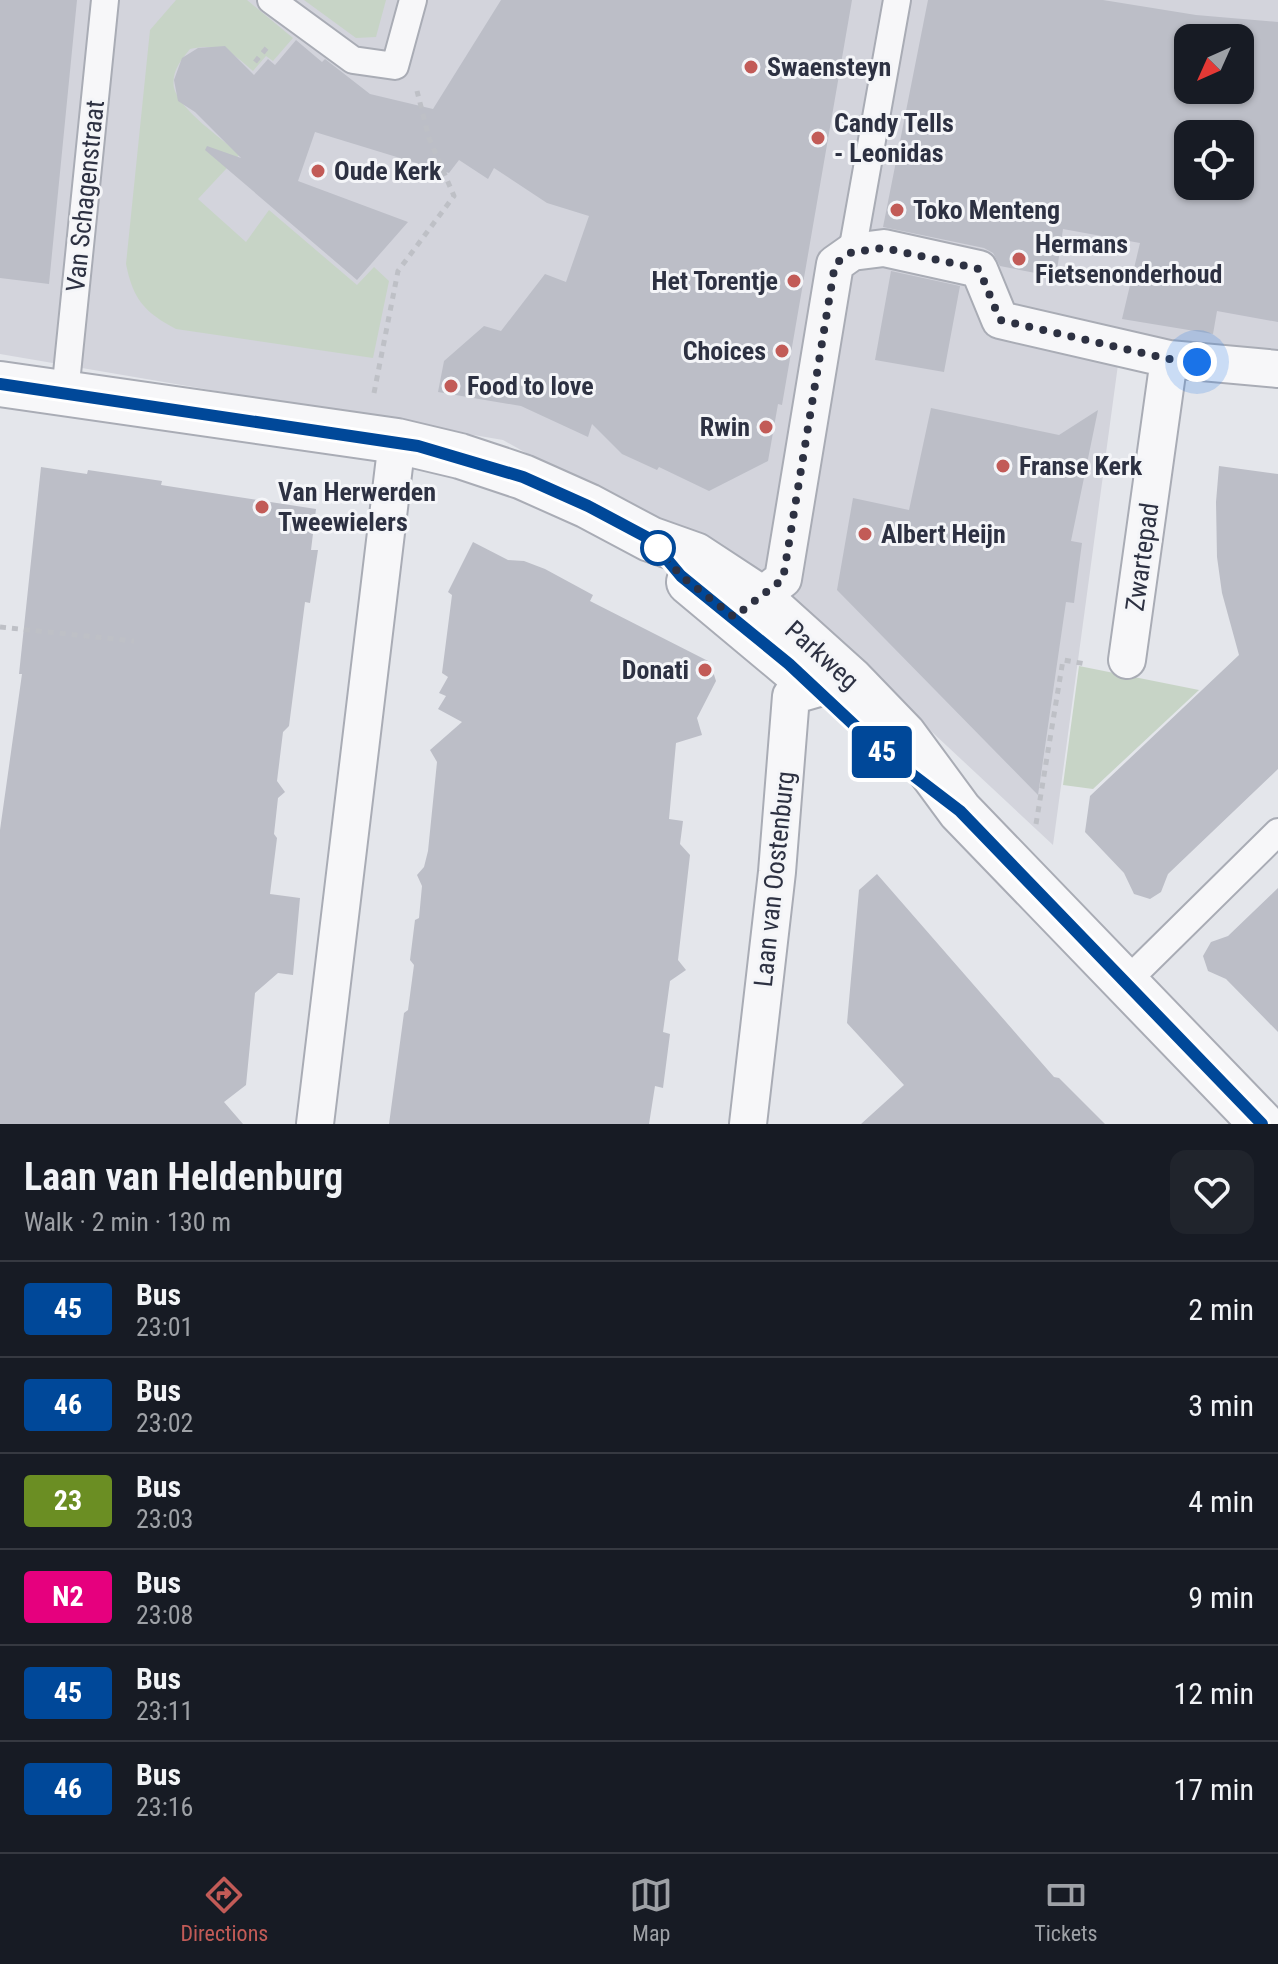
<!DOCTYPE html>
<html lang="en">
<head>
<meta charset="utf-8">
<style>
  body { margin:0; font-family:"Roboto Condensed",sans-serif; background:#20242c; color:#f1f3f6; height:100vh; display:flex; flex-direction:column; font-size:30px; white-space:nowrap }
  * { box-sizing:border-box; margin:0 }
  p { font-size:26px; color:#9ea1a6 }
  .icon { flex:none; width:44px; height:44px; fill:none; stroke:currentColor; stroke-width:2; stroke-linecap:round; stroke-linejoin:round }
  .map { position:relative; height:1124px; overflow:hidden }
  .side { display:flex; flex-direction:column; background:#171b24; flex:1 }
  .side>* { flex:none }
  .badge { padding:0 16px; border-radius:6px; font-size:28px; line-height:52px }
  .needle { width:52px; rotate:225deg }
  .controls { position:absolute; left:1174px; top:24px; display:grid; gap:16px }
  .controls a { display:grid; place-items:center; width:80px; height:80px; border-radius:16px; background:#171b24; box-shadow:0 2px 6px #0004; font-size:40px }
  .you { position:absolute; width:40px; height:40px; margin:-20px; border:6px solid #fff; border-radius:50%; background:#1a73e8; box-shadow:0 0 0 12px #1a73e833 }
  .map>.badge { position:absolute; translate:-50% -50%; box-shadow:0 0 0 4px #fff }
  .round { display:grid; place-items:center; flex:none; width:84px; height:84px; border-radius:16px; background:#20242c }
  .head { display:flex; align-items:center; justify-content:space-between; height:136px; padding:0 24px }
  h1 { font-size:38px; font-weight:700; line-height:60px }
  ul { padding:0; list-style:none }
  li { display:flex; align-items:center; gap:24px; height:96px; padding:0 24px; border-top:2px solid #363941 }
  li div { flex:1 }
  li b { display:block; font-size:30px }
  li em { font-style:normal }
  li .badge { min-width:88px; font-weight:700; text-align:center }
  .tabs { display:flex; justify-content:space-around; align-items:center; height:112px; border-top:2px solid #363941; background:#171b24; font-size:22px; color:#9ea1a6 }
  .tabs a { display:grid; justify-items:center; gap:4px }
  .tabs .on { color:#c25b57 }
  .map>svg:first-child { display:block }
  .built { fill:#d3d4dc; fill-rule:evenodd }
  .green { fill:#c7d4c6 }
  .building { fill:#bcbec7; fill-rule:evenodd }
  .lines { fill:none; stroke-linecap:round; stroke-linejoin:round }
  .pedestrian-casing { stroke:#a9acb5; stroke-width:30 }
  .minor-casing { stroke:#a9acb5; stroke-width:40 }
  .tertiary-casing { stroke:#a9acb5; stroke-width:48 }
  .path { stroke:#bec0c6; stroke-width:5; stroke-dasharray:6 6; stroke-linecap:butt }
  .pedestrian { stroke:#f7f7f9; stroke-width:26 }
  .minor { stroke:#f7f7f9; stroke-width:36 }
  .tertiary { stroke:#f7f7f9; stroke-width:44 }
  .line-casing { stroke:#fff; stroke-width:18 }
  .line { stroke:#004899; stroke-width:12 }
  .walk { stroke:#2d3142; stroke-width:8; stroke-dasharray:0 14.4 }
  .poi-dot { fill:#c25b57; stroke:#f4f5f8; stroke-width:3 }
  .stop-dot { fill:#fff; stroke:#004899; stroke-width:4 }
  .labels { text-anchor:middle; stroke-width:6; stroke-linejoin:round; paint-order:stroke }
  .poi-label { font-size:26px; font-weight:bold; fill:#2d3142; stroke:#f4f5f8; text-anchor:start }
  .street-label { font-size:26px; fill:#2d3142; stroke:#f4f5f8 }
</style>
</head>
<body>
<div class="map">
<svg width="1278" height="1124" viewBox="0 0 1278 1124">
  <rect width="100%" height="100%" fill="#e4e6eb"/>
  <path class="built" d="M 0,0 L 1278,0 L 1278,350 L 1122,335 L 1053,845 L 796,605 L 503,440 L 0,354 ZM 1188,38 L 1240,38 L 1240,90 L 1188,90 ZM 1188,134 L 1240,134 L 1240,186 L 1188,186 Z"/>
  <path class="green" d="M 176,0 L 247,0 L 293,38 L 273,61 L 266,56 L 253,71 C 230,51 221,43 190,49 C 181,60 171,72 174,88 C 179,109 223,140 240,154 L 198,199 L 246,242 L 269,210 L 357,285 L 374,267 L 389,281 L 373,358 L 176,329 C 144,312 133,299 126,264 L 150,30 Z
    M 304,0 L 386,0 L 376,37 L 356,38 Z
    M 1079,666 L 1199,690 L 1093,789 L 1063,785 Z"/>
  <path class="building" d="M 0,0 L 77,0 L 49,284 L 0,278 Z
    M 501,0 L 852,0 L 782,405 L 778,404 L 768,461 L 709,491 L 659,467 L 657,470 L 622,454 L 592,424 L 588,437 L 521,406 L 438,392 L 444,361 L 484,326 L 501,331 L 545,274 L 566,282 L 589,216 L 547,203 L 494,168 L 488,179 L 459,160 L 449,173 L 315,132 L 298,181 L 408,222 L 357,280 L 205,150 L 207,146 L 241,158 L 195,112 L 178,101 L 174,80 L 182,58 L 198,48 L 225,46 L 254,75 L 268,59 L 275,65 L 296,40 L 322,62 L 325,59 L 370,94 L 433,109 Z
    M 928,0 L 1103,0 L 1196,15 L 1278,22 L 1278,322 L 1217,311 L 1213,334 L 1122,319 L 1140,243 L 1063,229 L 1056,277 L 1000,266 L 993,253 L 984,248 L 883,227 ZM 1188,38 L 1240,38 L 1240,90 L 1188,90 ZM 1188,134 L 1240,134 L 1240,186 L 1188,186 Z
    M 891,271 L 960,286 L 944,372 L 875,360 Z
    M 931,408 L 1059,435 L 1098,410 L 1071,541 L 1082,543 L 1077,580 L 1074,603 L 1066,602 L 1038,795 L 837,590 L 853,498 L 909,510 Z
    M 1219,466 L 1278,474 L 1278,769 L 1168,874 L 1161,892 L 1150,899 L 1134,894 L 1124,873 L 1085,832 L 1090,796 L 1239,655 L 1222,593 L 1217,557 L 1216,502 Z
    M 41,467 L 87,474 L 88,470 L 162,481 L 161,485 L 316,509 L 311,550 L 318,550 L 310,603 L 305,602 L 289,726 L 283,732 L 277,781 L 285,792 L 278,798 L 274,834 L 277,838 L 270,894 L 300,898 L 293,975 L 278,973 L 255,993 L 246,1085 L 224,1102 L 243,1124 L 0,1124 L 0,830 L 22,674 L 19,674 Z
    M 473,542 L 508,560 L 524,561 L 545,569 L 593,595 L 590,601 L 710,662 L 716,681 L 697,718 L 702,735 L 676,743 L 669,819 L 683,821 L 680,844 L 690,855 L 678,960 L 686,970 L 670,981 L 663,1032 L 670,1034 L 663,1088 L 655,1086 L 649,1124 L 389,1124 L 404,1013 L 408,1010 L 414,965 L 410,960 L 415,920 L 419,918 L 422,886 L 417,875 L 424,867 L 428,851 L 437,762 L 430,750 L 462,722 L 438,709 L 446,696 L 439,693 L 448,677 L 442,673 L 452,595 L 448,592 Z
    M 877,874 L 1054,1077 L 1059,1078 L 1105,1124 L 861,1124 L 904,1085 L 847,1023 L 859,890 Z
    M 1278,888 L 1278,1032 L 1226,979 L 1208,971 L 1203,956 L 1211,942 L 1228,936 Z"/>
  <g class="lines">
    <defs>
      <path id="pedestrian" d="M 271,0 L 353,60 L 395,66 L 413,0
        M 852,252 L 897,0
        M 65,393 L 105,0
        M 1126,982 L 1278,832"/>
      <path id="minor" d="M 737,615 L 783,579 L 835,264 L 852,252 L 884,248 L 979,269 L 1000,320 L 1169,359 L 1278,369
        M 1127,660 L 1169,359
        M 315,1124 L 397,441
        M 748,1124 L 777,872 L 791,696 L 850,679"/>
      <path id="tertiary" d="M 0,384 L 397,441 L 460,456 L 523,477 L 588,506 L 650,539 L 695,555 L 759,597 L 850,679 L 904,735 L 960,811 L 1262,1124
        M 689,582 L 799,674"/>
    </defs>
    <use href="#pedestrian" class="pedestrian-casing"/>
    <use href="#minor" class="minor-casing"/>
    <use href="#tertiary" class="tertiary-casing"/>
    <path class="path" d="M 255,62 L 270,44
      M 374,393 L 398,271 L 454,196 L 429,138 L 417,91
      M 0,627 L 134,641
      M 1036,824 L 1063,660 L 1086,664"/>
    <use href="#pedestrian" class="pedestrian"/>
    <use href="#minor" class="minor"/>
    <use href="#tertiary" class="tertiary"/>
  </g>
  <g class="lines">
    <defs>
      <path id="line" d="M 0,384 L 418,446 L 523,477 L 588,506 L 650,539 L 681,576 L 789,664 L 884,753 L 960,811 L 1262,1124"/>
    </defs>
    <use href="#line" class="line-casing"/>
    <use href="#line" class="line"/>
    <path class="walk" d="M 658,548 L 681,576 L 734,617 L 783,579 L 835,264 L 852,252 L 884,248 L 979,269 L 1000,320 L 1169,359 L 1197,362"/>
  </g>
  <g class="poi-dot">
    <circle cx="751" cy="67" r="8"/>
    <circle cx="818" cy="138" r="8"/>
    <circle cx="318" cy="171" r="8"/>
    <circle cx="897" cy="210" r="8"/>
    <circle cx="1019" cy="259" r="8"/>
    <circle cx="794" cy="281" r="8"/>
    <circle cx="782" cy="351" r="8"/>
    <circle cx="451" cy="386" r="8"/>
    <circle cx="766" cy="427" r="8"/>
    <circle cx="1003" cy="466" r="8"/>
    <circle cx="262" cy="507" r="8"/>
    <circle cx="865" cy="534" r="8"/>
    <circle cx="705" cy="670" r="8"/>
  </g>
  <circle class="stop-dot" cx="658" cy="548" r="16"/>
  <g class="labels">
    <g class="poi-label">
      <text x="767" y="76">Swaensteyn</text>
      <text x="834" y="132">Candy Tells<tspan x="834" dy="30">- Leonidas</tspan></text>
      <text x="334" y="180">Oude Kerk</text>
      <text x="913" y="219">Toko Menteng</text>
      <text x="1035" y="253">Hermans<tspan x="1035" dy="30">Fietsenonderhoud</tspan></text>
      <text x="778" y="290" text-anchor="end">Het Torentje</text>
      <text x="766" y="360" text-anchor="end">Choices</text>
      <text x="467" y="395">Food to love</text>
      <text x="750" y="436" text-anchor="end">Rwin</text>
      <text x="1019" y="475">Franse Kerk</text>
      <text x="278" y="501">Van Herwerden<tspan x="278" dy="30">Tweewielers</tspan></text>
      <text x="881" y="543">Albert Heijn</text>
      <text x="689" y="679" text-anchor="end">Donati</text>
    </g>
    <g class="street-label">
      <text transform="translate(85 196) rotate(-84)" y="9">Van Schagenstraat</text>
      <text transform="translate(1142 557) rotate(-82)" y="9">Zwartepad</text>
      <text transform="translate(822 655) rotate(42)" y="9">Parkweg</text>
      <text transform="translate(774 879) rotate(-84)" y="9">Laan van Oostenburg</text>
    </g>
  </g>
</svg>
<div class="controls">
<a><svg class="needle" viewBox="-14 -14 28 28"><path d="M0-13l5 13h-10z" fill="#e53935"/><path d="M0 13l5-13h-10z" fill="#9ea1a6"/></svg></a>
<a><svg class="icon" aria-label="locate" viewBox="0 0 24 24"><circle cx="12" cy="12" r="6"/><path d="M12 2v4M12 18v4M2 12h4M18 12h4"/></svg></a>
</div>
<div class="you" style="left:1197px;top:362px"></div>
<b class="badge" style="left:882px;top:752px;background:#004899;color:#fff">45</b>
</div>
<section class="side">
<div class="head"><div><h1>Laan van Heldenburg</h1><p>Walk · 2 min · 130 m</p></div><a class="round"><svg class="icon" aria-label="heart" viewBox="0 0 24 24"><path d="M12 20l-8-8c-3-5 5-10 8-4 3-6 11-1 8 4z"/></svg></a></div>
<ul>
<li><span class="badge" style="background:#004899;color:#fff">45</span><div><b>Bus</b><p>23:01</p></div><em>2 min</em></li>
<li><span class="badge" style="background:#004899;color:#fff">46</span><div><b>Bus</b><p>23:02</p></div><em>3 min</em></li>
<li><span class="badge" style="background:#6b8e23;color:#fff">23</span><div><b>Bus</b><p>23:03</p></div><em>4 min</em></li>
<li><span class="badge" style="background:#e6007e;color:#fff">N2</span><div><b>Bus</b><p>23:08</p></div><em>9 min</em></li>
<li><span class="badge" style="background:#004899;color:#fff">45</span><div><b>Bus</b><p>23:11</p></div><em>12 min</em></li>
<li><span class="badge" style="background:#004899;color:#fff">46</span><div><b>Bus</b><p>23:16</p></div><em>17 min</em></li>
</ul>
</section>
<nav class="tabs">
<a class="on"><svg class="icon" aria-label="directions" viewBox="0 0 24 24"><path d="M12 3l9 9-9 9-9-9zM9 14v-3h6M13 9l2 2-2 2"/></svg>Directions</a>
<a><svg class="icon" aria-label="map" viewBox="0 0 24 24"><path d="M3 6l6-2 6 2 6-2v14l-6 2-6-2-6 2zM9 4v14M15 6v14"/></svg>Map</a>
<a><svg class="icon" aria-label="tickets" viewBox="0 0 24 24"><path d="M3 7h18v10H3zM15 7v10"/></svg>Tickets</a>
</nav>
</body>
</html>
